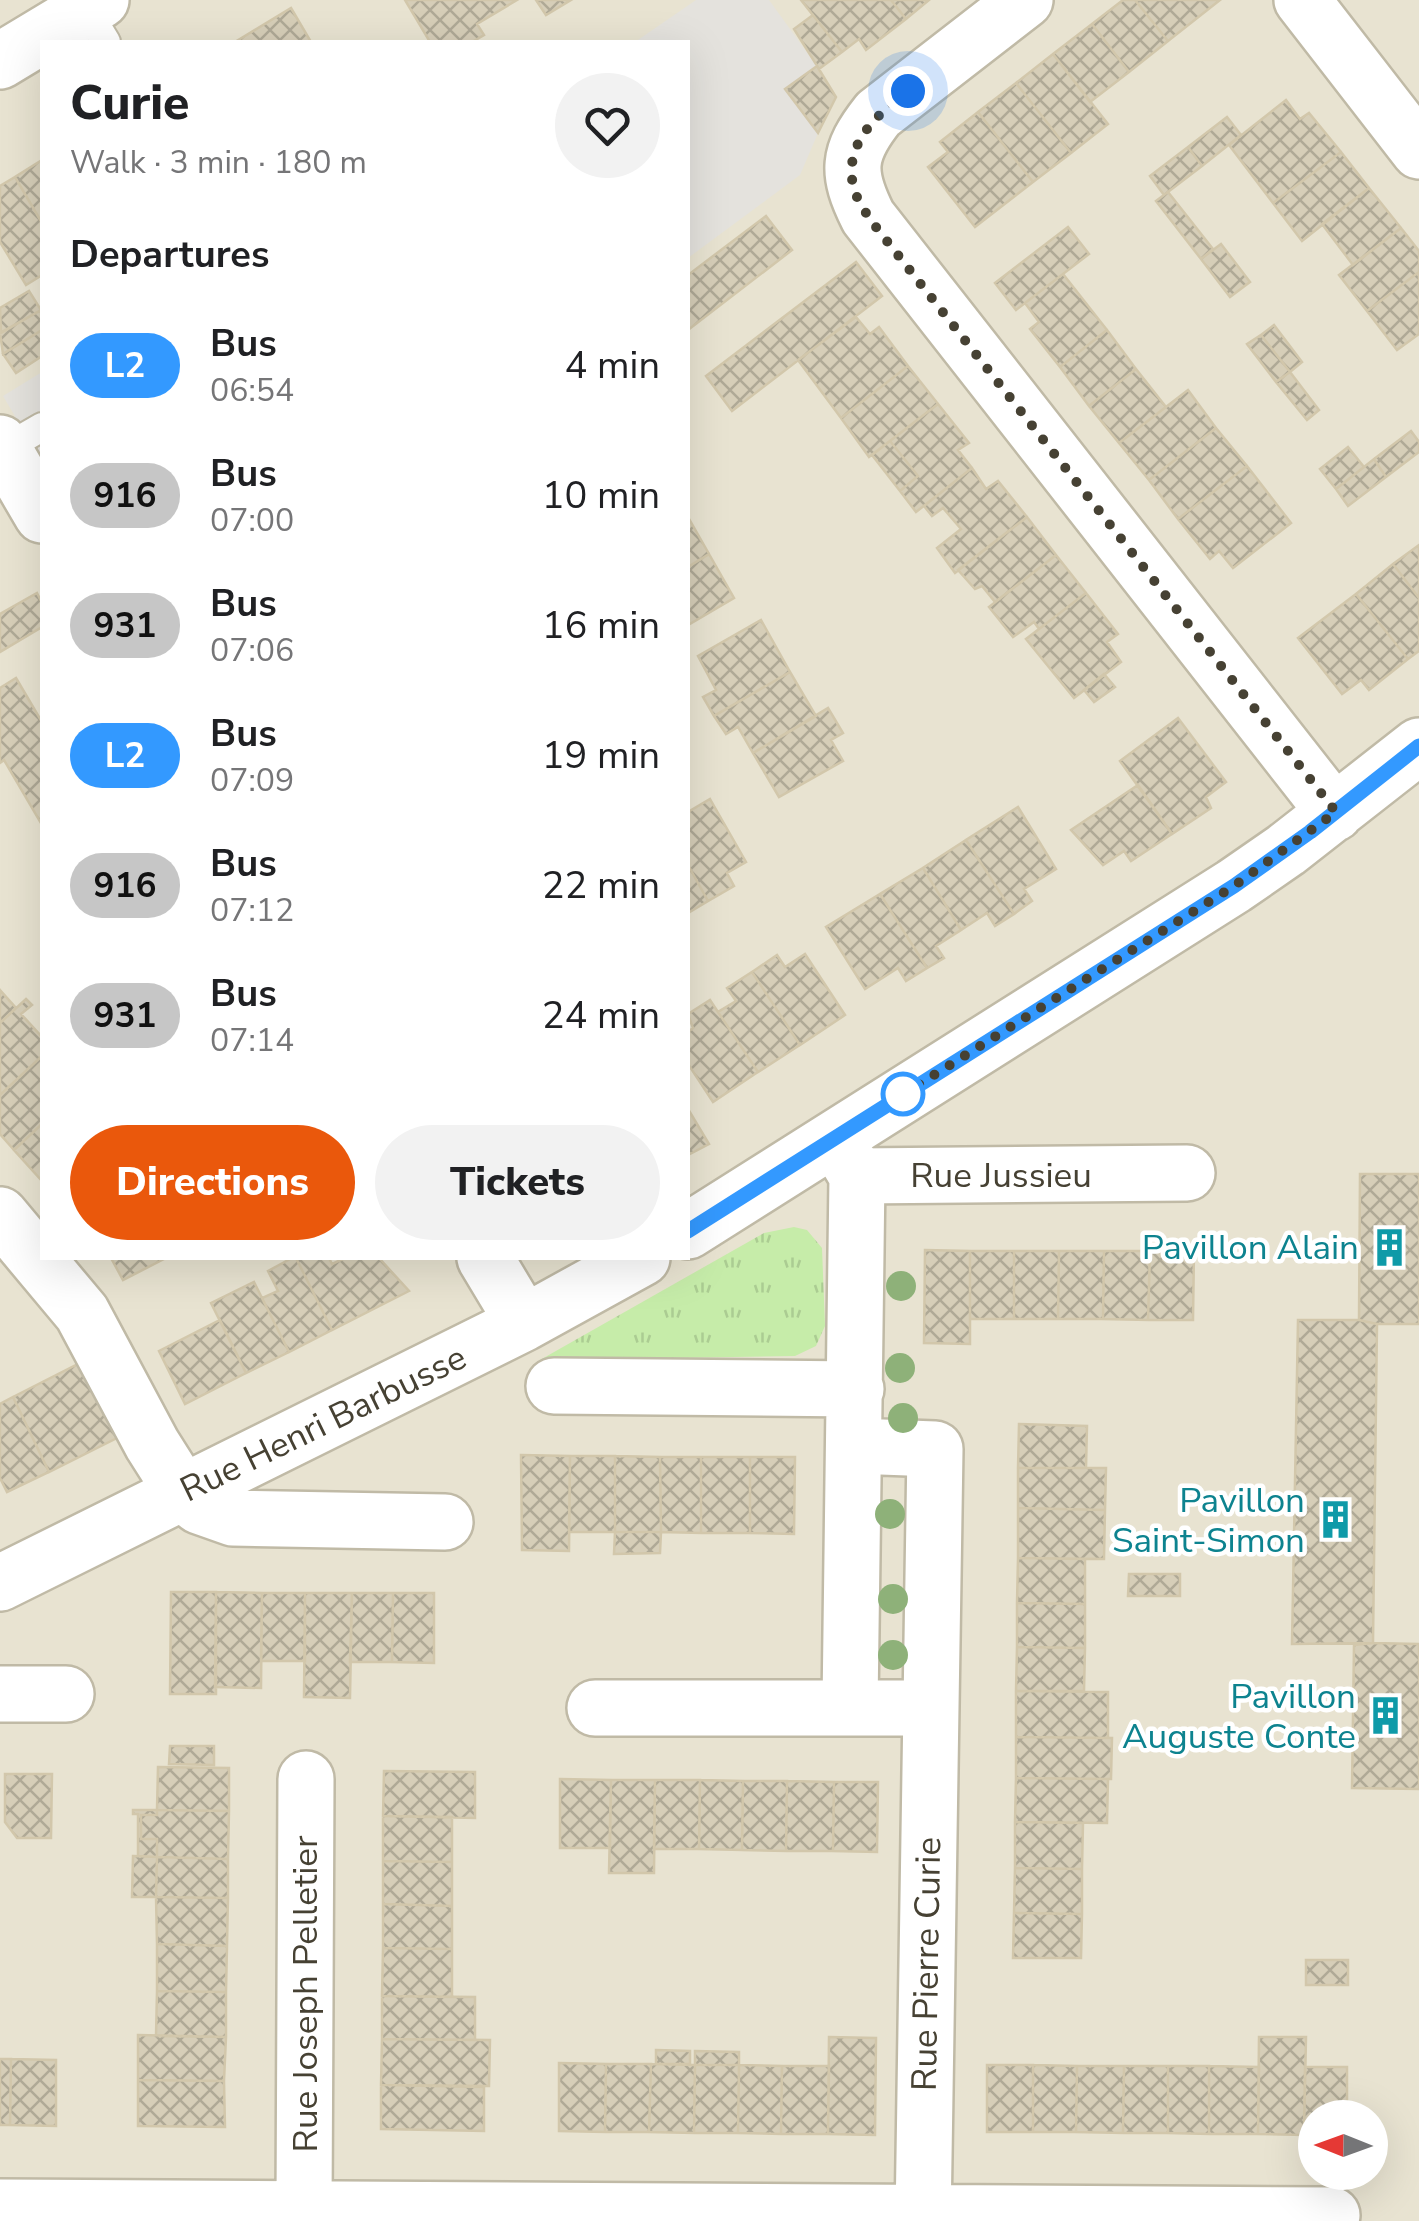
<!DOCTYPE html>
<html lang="en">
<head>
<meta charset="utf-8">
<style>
  body { margin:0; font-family:"Nunito Sans",sans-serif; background:#f2f2f2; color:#202124; height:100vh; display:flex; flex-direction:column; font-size:38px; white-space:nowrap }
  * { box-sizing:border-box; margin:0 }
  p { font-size:32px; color:#757577 }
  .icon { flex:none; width:55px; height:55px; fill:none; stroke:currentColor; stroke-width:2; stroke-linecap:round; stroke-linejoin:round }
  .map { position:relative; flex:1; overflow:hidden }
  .sheet { position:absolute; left:40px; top:40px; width:650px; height:1220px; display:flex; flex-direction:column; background:#fff; border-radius:0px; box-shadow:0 10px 40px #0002 }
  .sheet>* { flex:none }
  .badge { padding:0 20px; border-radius:32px; font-size:35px; line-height:65px }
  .needle { width:65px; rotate:271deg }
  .fabs { position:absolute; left:1298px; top:2100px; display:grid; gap:20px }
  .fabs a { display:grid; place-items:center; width:90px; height:90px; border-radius:50%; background:#fff; box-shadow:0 10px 40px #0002; font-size:50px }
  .you { position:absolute; width:50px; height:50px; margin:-25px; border:8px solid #fff; border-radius:50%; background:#1a73e8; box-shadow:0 0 0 15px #1a73e833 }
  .map>.badge { position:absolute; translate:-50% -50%; box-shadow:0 0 0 5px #fff }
  h2 { padding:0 30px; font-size:38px; line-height:90px }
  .round { display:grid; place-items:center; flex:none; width:105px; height:105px; border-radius:52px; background:#f2f2f2 }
  .head { display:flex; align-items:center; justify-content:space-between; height:170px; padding:0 30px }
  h1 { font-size:48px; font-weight:800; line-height:75px }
  .button { display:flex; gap:20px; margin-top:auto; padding:20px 30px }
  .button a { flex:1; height:115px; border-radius:60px; background:#ea580c; color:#fff; font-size:40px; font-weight:800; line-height:115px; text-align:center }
  .button a+a { background:#f2f2f2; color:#202124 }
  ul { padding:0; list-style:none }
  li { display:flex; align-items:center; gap:30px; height:130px; padding:0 30px }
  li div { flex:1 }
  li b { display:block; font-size:38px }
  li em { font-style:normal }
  li .badge { min-width:110px; font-weight:700; text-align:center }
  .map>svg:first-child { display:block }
  .residential { fill:#e8e3d1; fill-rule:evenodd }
  .grass { fill:url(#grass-tufts) }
  .parking { fill:#e4e2dd }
  .building { fill:url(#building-cross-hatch); stroke:#d2c7ab; stroke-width:2.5 }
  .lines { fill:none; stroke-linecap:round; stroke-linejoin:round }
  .service-casing { stroke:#c0baa6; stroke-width:32 }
  .minor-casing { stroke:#c0baa6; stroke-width:60 }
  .tertiary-casing { stroke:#c0baa6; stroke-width:60 }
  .service { stroke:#fff; stroke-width:28 }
  .minor { stroke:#fff; stroke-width:55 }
  .tertiary { stroke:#fff; stroke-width:55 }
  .tree { fill:#8eb179 }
  .line-casing { stroke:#fff; stroke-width:22 }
  .line { stroke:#39f; stroke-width:15 }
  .walk { stroke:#464133; stroke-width:10; stroke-dasharray:0 18 }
  .stop-dot { fill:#fff; stroke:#39f; stroke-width:5 }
  .labels { text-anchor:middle; stroke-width:9; stroke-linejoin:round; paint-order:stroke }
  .street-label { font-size:35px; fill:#464133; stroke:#fff }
  .culture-label { font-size:35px; fill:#0d838f; stroke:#fff; text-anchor:end }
</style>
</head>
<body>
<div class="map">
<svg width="1419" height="2221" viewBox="0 0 1419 2221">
  <defs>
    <pattern id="grass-tufts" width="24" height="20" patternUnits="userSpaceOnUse" patternTransform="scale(2.5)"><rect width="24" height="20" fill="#c6eca9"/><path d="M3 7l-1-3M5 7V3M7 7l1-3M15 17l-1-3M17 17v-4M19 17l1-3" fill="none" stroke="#abcc92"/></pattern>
    <pattern id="building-cross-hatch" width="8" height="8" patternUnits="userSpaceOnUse" patternTransform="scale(2.5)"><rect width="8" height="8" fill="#d6ceb8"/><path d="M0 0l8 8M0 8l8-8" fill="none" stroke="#afa996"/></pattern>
  </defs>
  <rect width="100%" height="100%" fill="#f4f1e4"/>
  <path class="residential" d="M 0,0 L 1419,0 L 1419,2221 L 0,2221 ZM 42,42 L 688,42 L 688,1258 L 42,1258 ZM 1315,2118 L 1370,2118 L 1370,2172 L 1315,2172 Z"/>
  <path class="grass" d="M 794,1227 L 807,1230 L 822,1248 L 825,1326 L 816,1346 L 795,1356 L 540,1360 L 764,1233 Z"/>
  <path class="parking" d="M 696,0 L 769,0 L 819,69 L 785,89 L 818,133 L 800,175 L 688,258 L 688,42 L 635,42 Z
    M 42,372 L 42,462 L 3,396 Z"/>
  <path class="building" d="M 405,0 L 517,0 L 477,24 L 484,35 L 472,42 L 430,42 Z
    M 536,0 L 571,0 L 546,15 Z
    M 801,0 L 891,0 L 906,19 L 866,50 L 859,39 L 842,52 Z
    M 891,0 L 929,0 L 906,19 Z
    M 1123,0 L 1135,0 L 1168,41 L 1129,72 L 1092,24 Z
    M 1135,0 L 1220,0 L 1168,41 Z
    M 291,8 L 311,42 L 235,42 Z
    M 813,15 L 842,52 L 819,69 L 794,29 Z
    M 1092,24 L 1129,72 L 1090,102 L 1053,54 Z
    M 1053,54 L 1108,124 L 1071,153 L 1016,83 Z
    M 817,66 L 836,97 L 818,133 L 785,89 Z
    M 1016,83 L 1071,153 L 1033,182 L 978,112 Z
    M 1286,100 L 1300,119 L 1309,113 L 1341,152 L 1273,203 L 1229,145 Z
    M 978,112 L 1033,182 L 975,227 L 928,167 L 948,152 L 940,142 Z
    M 1227,117 L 1241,135 L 1202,166 L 1188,147 Z
    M 1188,147 L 1202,166 L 1164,195 L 1150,176 Z
    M 1341,152 L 1369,188 L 1302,241 L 1273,203 Z
    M 42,160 L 42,223 L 15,177 Z
    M 15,177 L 42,223 L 42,275 L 26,285 L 0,242 L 0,186 Z
    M 1369,188 L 1401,228 L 1353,265 L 1322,224 Z
    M 1168,192 L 1213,249 L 1201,259 L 1156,201 Z
    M 766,216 L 792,250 L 688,330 L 688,275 Z
    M 1068,227 L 1089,254 L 1016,310 L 995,283 Z
    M 1401,228 L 1419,251 L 1419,272 L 1367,311 L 1339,275 Z
    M 1221,244 L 1250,282 L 1230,297 L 1201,259 Z
    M 856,262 L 882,296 L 732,411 L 706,376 Z
    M 1419,272 L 1419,334 L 1397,350 L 1367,311 Z
    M 1063,274 L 1107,330 L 1060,367 L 1030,329 L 1039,322 L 1025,303 Z
    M 29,291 L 41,310 L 1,333 L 0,308 Z
    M 41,310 L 42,330 L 3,354 L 0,333 Z
    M 856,317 L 870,334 L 879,327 L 908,366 L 841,418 L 798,360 Z
    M 1274,325 L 1302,362 L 1290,372 L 1261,335 Z
    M 42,330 L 42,356 L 16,373 L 3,354 Z
    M 1107,330 L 1136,369 L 1089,406 L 1060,367 Z
    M 1261,335 L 1290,372 L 1276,382 L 1247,344 Z
    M 908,366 L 938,404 L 869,457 L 841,418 Z
    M 1136,369 L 1166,407 L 1119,443 L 1089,406 Z
    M 1290,372 L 1319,410 L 1307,420 L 1276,382 Z
    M 1188,390 L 1216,428 L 1149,480 L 1119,443 Z
    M 938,404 L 969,443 L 958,450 L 972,468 L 916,512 L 900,491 L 918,476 L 890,441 Z
    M 1216,428 L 1247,466 L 1178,519 L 1149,480 Z
    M 1411,431 L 1419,442 L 1419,452 L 1386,477 L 1374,459 Z
    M 890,441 L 918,476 L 900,491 L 872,455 Z
    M 1348,447 L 1364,467 L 1336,489 L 1320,469 Z
    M 1374,459 L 1386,477 L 1348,506 L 1336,489 Z
    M 1247,466 L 1291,523 L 1233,568 L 1219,551 L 1210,559 L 1178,519 Z
    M 972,468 L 986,489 L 998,481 L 1027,517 L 955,573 L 937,548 L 961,529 L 943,508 L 932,516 L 924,506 Z
    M 688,517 L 709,554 L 688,567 Z
    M 1027,517 L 1056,555 L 995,602 L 982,586 L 975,589 L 958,570 Z
    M 1419,545 L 1419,598 L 1393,564 Z
    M 709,554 L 734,598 L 688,625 L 688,567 Z
    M 1056,555 L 1086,593 L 1039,629 L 1034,622 L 1013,637 L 989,607 Z
    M 1393,564 L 1419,598 L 1419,651 L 1408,659 L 1356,594 Z
    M 37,593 L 42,603 L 42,627 L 0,652 L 0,614 Z
    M 1086,593 L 1118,634 L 1107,642 L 1121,662 L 1074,698 L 1026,639 Z
    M 1356,594 L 1408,659 L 1369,690 L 1361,680 L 1342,694 L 1298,638 Z
    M 761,620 L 790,672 L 714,716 L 703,697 L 716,690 L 698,656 Z
    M 790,672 L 816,716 L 753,753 L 738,727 L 726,734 L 714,716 Z
    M 1104,674 L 1115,687 L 1094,702 L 1084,690 Z
    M 16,678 L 42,722 L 42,825 L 4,760 L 0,763 L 0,688 Z
    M 828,708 L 843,733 L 831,740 L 843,761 L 779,797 L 753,753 Z
    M 1178,718 L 1226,782 L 1206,797 L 1211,808 L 1172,834 L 1120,761 Z
    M 1138,785 L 1172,834 L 1131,861 L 1124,851 L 1103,865 L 1071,830 Z
    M 710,799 L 746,862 L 727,873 L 734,886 L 708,901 L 688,865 L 688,812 Z
    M 1018,807 L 1056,869 L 1024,889 L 1032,901 L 1014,914 L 966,840 Z
    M 966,840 L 1014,914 L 995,926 L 987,913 L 961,930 L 923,868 Z
    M 688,865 L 708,901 L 688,913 Z
    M 923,868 L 961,930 L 936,946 L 944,958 L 927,968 L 880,894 Z
    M 880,894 L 927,968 L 906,981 L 898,968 L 865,989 L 826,927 Z
    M 805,954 L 845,1015 L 800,1045 L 752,972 L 777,955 L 785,967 Z
    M 752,972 L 800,1045 L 758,1072 L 718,1012 L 736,1001 L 727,988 Z
    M 0,990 L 16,1008 L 0,1023 Z
    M 26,999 L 32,1005 L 21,1014 L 42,1037 L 42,1056 L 0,1095 L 0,1023 Z
    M 710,1000 L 758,1072 L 713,1102 L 688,1064 L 688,1032 L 693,1028 L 688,1014 Z
    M 42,1056 L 42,1124 L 14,1150 L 0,1134 L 0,1095 Z
    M 688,1109 L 709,1144 L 688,1155 Z
    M 42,1124 L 42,1181 L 14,1150 Z
    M 1360,1174 L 1419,1174 L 1419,1324 L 1377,1324 L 1359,1320 Z
    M 925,1250 L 970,1251 L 970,1344 L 924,1343 Z
    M 970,1251 L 1014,1251 L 1014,1319 L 970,1319 Z
    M 1014,1251 L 1059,1251 L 1058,1319 L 1014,1319 Z
    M 1059,1251 L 1104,1251 L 1103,1319 L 1058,1319 Z
    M 1104,1251 L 1150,1251 L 1148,1320 L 1103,1319 Z
    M 1150,1251 L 1194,1251 L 1193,1320 L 1148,1320 Z
    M 111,1258 L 166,1258 L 123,1280 Z
    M 292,1258 L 296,1258 L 332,1330 L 289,1352 L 262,1298 L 278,1291 L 268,1271 Z
    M 296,1258 L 329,1258 L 332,1264 L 345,1258 L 379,1258 L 409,1291 L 332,1330 Z
    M 254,1282 L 289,1352 L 246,1373 L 211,1303 Z
    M 220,1320 L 246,1373 L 185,1404 L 159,1351 Z
    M 1298,1320 L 1359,1320 L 1377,1324 L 1373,1643 L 1292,1644 Z
    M 80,1363 L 117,1438 L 49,1472 L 13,1397 Z
    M 13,1397 L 49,1472 L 7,1492 L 0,1478 L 0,1404 Z
    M 1019,1424 L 1087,1426 L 1086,1468 L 1018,1468 Z
    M 521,1455 L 570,1456 L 569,1551 L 522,1550 Z
    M 570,1456 L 615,1456 L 615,1532 L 569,1532 Z
    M 615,1456 L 660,1457 L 661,1532 L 615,1532 Z
    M 660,1457 L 701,1457 L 701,1533 L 661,1532 Z
    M 701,1457 L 750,1457 L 750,1533 L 701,1533 Z
    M 750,1457 L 795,1457 L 794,1534 L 750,1533 Z
    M 1018,1468 L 1106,1468 L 1105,1510 L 1018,1508 Z
    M 1018,1508 L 1105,1510 L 1104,1559 L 1018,1558 Z
    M 615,1532 L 661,1532 L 660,1553 L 614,1554 Z
    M 1018,1558 L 1085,1559 L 1085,1604 L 1017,1603 Z
    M 1129,1574 L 1180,1574 L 1180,1596 L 1128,1596 Z
    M 171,1592 L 216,1592 L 216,1694 L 170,1694 Z
    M 216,1592 L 262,1593 L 261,1688 L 215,1687 Z
    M 262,1593 L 305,1593 L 305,1661 L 261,1661 Z
    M 305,1593 L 352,1593 L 350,1698 L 304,1697 Z
    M 352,1593 L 393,1593 L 392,1662 L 350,1662 Z
    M 393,1593 L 434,1593 L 434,1663 L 392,1662 Z
    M 1017,1603 L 1085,1604 L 1085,1648 L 1017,1647 Z
    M 1373,1643 L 1419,1644 L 1419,1789 L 1352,1788 L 1354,1645 Z
    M 1017,1647 L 1085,1648 L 1084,1691 L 1016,1691 Z
    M 1016,1691 L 1108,1692 L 1108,1738 L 1016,1737 Z
    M 1016,1737 L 1112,1738 L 1111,1779 L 1016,1778 Z
    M 170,1746 L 214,1746 L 214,1765 L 169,1764 Z
    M 158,1767 L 229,1768 L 229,1811 L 157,1810 Z
    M 384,1771 L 475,1772 L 475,1818 L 383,1816 Z
    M 5,1774 L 52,1774 L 51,1838 L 17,1838 L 5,1822 Z
    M 1016,1778 L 1108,1779 L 1107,1823 L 1015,1822 Z
    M 560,1779 L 611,1780 L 610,1848 L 560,1848 Z
    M 611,1780 L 655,1780 L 654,1873 L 609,1873 Z
    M 655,1780 L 700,1780 L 699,1849 L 654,1849 Z
    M 700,1780 L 743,1781 L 742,1850 L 699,1849 Z
    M 743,1781 L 787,1781 L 786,1851 L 742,1850 Z
    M 787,1781 L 834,1782 L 833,1851 L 786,1851 Z
    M 834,1782 L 878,1782 L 877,1852 L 833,1851 Z
    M 133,1810 L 157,1810 L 157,1815 L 141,1815 L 141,1839 L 157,1839 L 157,1857 L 138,1856 L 138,1814 L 133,1814 Z
    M 157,1810 L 229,1811 L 228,1859 L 157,1857 L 157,1839 L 141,1839 L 141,1815 L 157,1815 Z
    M 383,1816 L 452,1817 L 452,1862 L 383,1861 Z
    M 1015,1822 L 1083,1823 L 1082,1869 L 1015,1868 Z
    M 133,1856 L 157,1857 L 156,1897 L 132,1897 Z
    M 157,1857 L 228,1859 L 228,1898 L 156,1897 Z
    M 383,1861 L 452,1862 L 452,1906 L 383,1904 Z
    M 1015,1868 L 1082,1869 L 1082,1914 L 1014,1913 Z
    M 156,1897 L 228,1898 L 227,1946 L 157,1944 Z
    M 383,1904 L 452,1906 L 452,1949 L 383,1948 Z
    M 1014,1913 L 1082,1914 L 1081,1958 L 1013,1958 Z
    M 157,1944 L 227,1946 L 226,1992 L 157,1991 Z
    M 383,1948 L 452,1949 L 452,1997 L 382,1996 Z
    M 1306,1960 L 1348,1960 L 1348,1985 L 1306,1985 Z
    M 157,1991 L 226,1992 L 226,2037 L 156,2036 Z
    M 382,1996 L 475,1997 L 475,2040 L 382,2039 Z
    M 138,2035 L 226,2037 L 224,2081 L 138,2080 Z
    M 829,2037 L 876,2038 L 875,2135 L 828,2134 Z
    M 1259,2037 L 1306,2037 L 1304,2135 L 1258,2134 Z
    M 382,2039 L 490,2040 L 489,2086 L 381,2085 Z
    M 656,2050 L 690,2051 L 690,2064 L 656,2064 Z
    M 695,2051 L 739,2052 L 739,2065 L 695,2065 Z
    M 0,2059 L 11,2059 L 10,2125 L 0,2125 Z
    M 11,2059 L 56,2060 L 56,2126 L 10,2125 Z
    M 559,2063 L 606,2064 L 605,2132 L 559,2131 Z
    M 606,2064 L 651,2064 L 649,2132 L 605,2132 Z
    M 651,2064 L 695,2065 L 694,2133 L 649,2132 Z
    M 695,2065 L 739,2065 L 738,2133 L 694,2133 Z
    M 739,2065 L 782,2066 L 781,2134 L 738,2133 Z
    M 987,2065 L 1033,2065 L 1033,2132 L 987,2132 Z
    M 1033,2065 L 1077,2066 L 1076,2132 L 1033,2132 Z
    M 782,2066 L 829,2066 L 828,2134 L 781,2134 Z
    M 1077,2066 L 1124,2066 L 1123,2133 L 1076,2132 Z
    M 1124,2066 L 1168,2066 L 1168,2133 L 1123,2133 Z
    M 1168,2066 L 1209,2066 L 1209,2134 L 1168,2133 Z
    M 1209,2066 L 1259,2067 L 1258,2134 L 1209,2134 Z
    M 1305,2067 L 1347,2067 L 1347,2118 L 1315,2118 L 1315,2135 L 1304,2135 Z
    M 138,2080 L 224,2081 L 225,2127 L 138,2126 Z
    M 381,2085 L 484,2087 L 484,2131 L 381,2129 Z"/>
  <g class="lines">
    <defs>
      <path id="service" d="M 86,9 L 106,42
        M 4,449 L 42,427"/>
      <path id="minor" d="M 1025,0 L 878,114 C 847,153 846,173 868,217 L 1335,813
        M 1302,0 L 1419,151
        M 0,443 L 42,515
        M 838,1144 L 857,1176 L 1187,1173
        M 0,1215 L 82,1313 L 152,1444 L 183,1493 L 199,1506 L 233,1518 L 445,1522
        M 688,1231 L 1234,886 L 1286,850 L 1419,746
        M 485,1258 L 524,1323
        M 554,1386 L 856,1389
        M 855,1446 L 935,1449 L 923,2221
        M 0,1583 L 524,1323 L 642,1258
        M 0,1694 L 66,1694
        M 850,1706 L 857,1176
        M 595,1708 L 930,1708
        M 0,2207 L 1332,2215
        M 304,2209 L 306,1779"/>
      <path id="tertiary" d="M 0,61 L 101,0"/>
    </defs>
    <use href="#service" class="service-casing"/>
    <use href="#minor" class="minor-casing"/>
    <use href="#tertiary" class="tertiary-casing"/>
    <use href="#service" class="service"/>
    <use href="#minor" class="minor"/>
    <use href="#tertiary" class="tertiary"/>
  </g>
  <g class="tree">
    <circle cx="901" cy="1286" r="15"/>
    <circle cx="900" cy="1368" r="15"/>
    <circle cx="903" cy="1418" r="15"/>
    <circle cx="890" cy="1514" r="15"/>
    <circle cx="893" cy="1599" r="15"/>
    <circle cx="893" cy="1655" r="15"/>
  </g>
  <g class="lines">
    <defs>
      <path id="line" d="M 688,1231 L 1234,886 L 1310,832 L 1419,746"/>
    </defs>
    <use href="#line" class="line-casing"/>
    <use href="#line" class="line"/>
    <path class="walk" d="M 903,1094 L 896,1099 L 1234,886 L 1336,812 L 868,217 C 864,208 856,198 854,189 C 842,144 877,115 908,91"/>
  </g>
  <defs>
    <symbol id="building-bare" viewBox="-9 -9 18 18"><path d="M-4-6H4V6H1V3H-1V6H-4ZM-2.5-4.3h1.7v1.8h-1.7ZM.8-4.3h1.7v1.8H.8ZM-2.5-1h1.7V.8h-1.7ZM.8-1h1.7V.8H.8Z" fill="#0f9aa8" stroke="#fff" stroke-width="2.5" paint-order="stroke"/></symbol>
  </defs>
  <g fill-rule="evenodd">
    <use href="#building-bare" x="1362" y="1220" width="55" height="55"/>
    <use href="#building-bare" x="1308" y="1492" width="55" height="55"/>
    <use href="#building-bare" x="1358" y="1688" width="55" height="55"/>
  </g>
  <circle class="stop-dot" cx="903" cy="1094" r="20"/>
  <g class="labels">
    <g class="street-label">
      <text x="1001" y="1187">Rue Jussieu</text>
      <text transform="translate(323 1423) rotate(-26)" y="12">Rue Henri Barbusse</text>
      <text transform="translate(926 1964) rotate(-89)" y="12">Rue Pierre Curie</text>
      <text transform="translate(305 1994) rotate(-90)" y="12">Rue Joseph Pelletier</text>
    </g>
    <g class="culture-label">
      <text x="1359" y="1259">Pavillon Alain</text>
      <text x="1305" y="1512">Pavillon<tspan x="1305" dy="40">Saint-Simon</tspan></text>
      <text x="1356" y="1708">Pavillon<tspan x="1356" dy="40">Auguste Conte</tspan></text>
    </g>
  </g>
</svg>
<div class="fabs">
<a><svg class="needle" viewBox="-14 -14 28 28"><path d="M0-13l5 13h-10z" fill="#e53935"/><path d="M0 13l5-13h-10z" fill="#757577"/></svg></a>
</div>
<div class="you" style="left:908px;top:91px"></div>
<section class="sheet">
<div class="head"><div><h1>Curie</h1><p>Walk · 3 min · 180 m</p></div><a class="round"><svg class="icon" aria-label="heart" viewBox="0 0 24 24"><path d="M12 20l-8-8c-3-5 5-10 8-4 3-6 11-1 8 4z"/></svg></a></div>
<h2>Departures</h2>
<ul>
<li><span class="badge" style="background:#39f;color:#fff">L2</span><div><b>Bus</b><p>06:54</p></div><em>4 min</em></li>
<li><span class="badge" style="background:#c6c6c6;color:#111">916</span><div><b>Bus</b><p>07:00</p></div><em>10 min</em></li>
<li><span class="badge" style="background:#c6c6c6;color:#111">931</span><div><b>Bus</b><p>07:06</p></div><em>16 min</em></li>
<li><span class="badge" style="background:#39f;color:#fff">L2</span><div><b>Bus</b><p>07:09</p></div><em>19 min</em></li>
<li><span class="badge" style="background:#c6c6c6;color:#111">916</span><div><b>Bus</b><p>07:12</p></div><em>22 min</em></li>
<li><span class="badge" style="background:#c6c6c6;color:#111">931</span><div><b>Bus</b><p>07:14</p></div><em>24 min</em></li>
</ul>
<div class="button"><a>Directions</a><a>Tickets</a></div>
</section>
</div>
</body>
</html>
